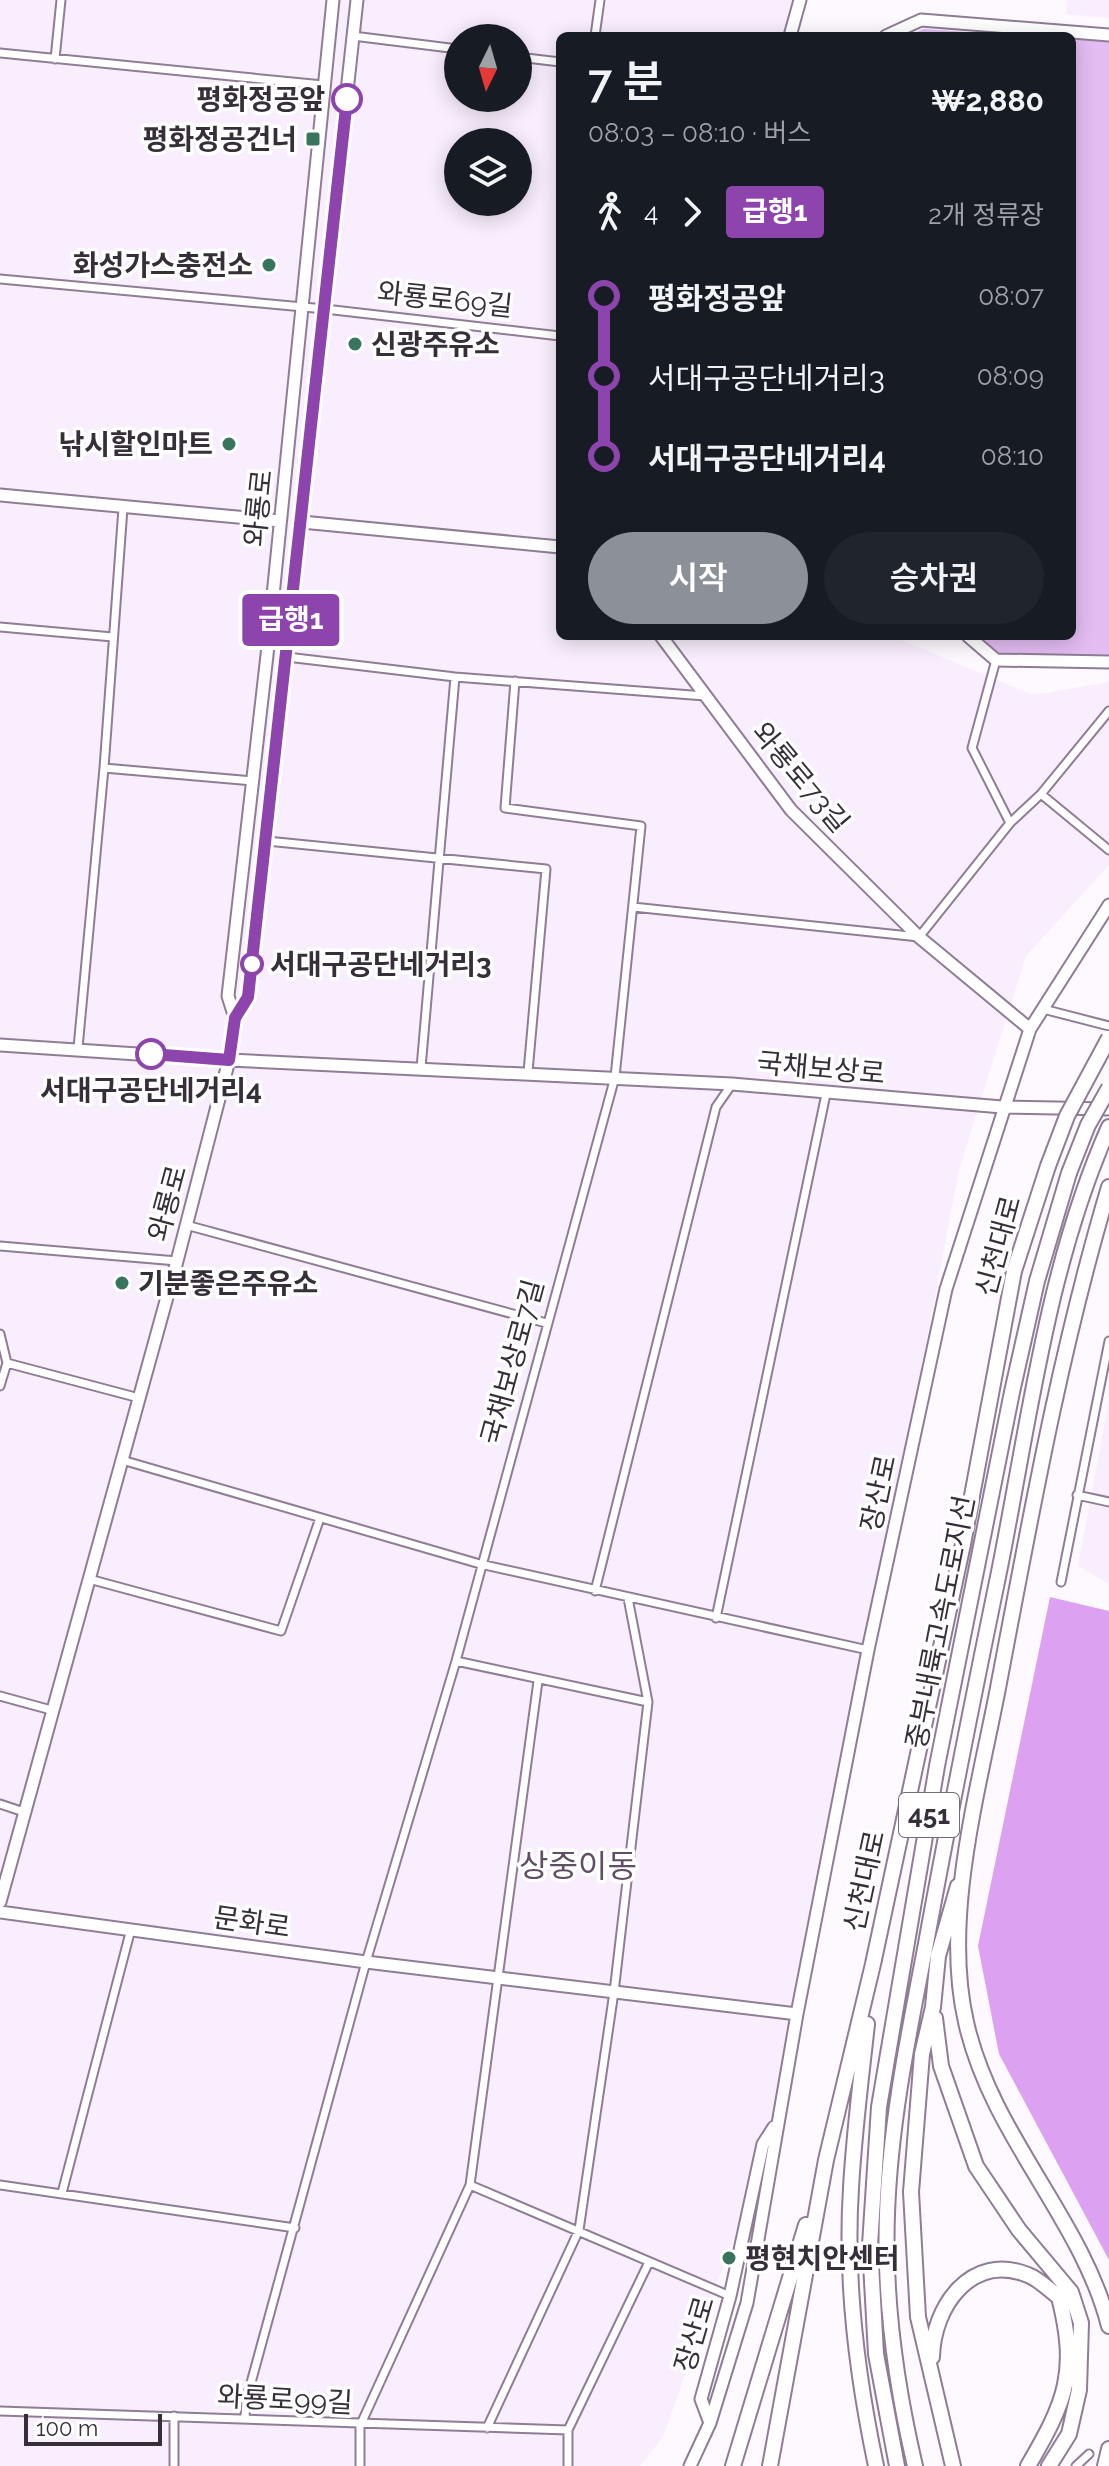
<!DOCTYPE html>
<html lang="ko">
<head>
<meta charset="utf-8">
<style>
  body { margin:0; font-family:Raleway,"Noto Sans KR",sans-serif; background:#20242c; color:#f1f3f6; height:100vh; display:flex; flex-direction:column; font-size:30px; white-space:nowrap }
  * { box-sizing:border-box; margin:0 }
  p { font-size:26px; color:#9ea1a6 }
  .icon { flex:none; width:44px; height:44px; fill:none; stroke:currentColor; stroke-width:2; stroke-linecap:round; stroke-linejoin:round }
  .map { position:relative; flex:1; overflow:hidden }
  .side { position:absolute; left:556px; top:32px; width:520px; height:608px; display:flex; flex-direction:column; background:#171b24; border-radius:12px; box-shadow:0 4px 20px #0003 }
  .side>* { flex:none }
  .badge { padding:0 16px; border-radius:6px; font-size:28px; line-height:52px }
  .needle { width:52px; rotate:185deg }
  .controls { position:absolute; left:444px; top:24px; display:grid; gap:16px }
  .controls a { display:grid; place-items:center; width:88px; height:88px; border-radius:50%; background:#171b24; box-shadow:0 4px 20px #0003; font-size:40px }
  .scale { position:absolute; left:24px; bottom:20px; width:138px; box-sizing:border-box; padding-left:8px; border:4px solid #362e39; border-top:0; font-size:22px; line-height:28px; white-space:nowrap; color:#362e39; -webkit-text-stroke:6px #fff; paint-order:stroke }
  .map>.badge { position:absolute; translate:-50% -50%; box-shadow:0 0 0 4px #fff }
  .legs { display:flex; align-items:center; gap:12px; height:88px; padding:0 32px; font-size:26px }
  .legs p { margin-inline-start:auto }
  .head { display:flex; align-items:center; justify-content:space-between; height:136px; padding:0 32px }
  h1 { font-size:44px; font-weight:600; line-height:60px }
  .cta { display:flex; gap:16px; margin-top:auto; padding:16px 32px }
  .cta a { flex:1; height:92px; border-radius:48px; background:#8c9099; color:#fff; font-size:32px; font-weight:600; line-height:92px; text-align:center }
  .cta a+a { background:#20242c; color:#f1f3f6 }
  ul { padding:0 32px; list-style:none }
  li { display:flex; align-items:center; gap:28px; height:80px; font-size:30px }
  li i { display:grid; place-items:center; width:12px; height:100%; margin:0 10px; background:currentColor }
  li i::after { content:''; width:20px; height:20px; margin:-10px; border:6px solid; border-radius:50%; background:#171b24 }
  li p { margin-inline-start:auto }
  li:first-child i { background:linear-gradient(#0000 50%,currentColor 0) }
  li:last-child i { background:linear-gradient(currentColor 50%,#0000 0) }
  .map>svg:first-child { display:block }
  .built { fill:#f9eefd; fill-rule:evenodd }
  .green { fill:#e3bcf2 }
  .forest { fill:#dca1f1 }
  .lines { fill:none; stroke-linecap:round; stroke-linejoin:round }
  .street-casing { stroke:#8f7c96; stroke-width:11 }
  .secondary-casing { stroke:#8f7c96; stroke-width:15 }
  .highway-casing { stroke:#8f7c96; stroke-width:18 }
  .street { stroke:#fff; stroke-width:7 }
  .secondary { stroke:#fff; stroke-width:11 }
  .highway { stroke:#fff; stroke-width:14 }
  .highway-bridge-casing { stroke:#8f7c96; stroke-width:18; stroke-linecap:butt }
  .highway-bridge { stroke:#fff; stroke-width:14 }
  .line-1-casing { stroke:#fff; stroke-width:18 }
  .line-1 { stroke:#8e44ad; stroke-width:12 }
  .stop-1-dot { fill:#fff; stroke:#8e44ad; stroke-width:4 }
  .poi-dot { fill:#39745e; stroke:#fff; stroke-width:3 }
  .labels { text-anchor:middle; stroke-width:7; stroke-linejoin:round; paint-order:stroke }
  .shield { fill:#fff; stroke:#726d74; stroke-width:2 }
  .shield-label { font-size:26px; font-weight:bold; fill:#362e39 }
  .stop-label { font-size:28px; font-weight:bold; fill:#362e39; stroke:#fff; text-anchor:end }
  .poi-label { font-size:28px; font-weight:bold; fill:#362e39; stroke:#fff; text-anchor:end }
  .street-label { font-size:28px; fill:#362e39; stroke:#fff }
  .quarter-label { font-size:32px; fill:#604e67; stroke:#fff }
</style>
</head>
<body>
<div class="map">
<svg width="1109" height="2466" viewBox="0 0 1109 2466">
  <rect width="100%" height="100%" fill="#fdf9ff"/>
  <path class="built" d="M 0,0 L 797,0 L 788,36 L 560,36 L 560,636 L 892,636 L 1033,695 L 1109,682 L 1109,865 L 1026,956 L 959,1170 L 782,2101 L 663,2437 L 640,2466 L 0,2466 ZM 458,38 L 518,38 L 518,98 L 458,98 ZM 458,142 L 518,142 L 518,202 L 458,202 Z
    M 1067,0 L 1109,0 L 1109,18 L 1066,14 Z
    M 1109,1400 L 1109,1584 L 1078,1566 Z"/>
  <path class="green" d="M 924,29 L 1025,36 L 906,36 Z
    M 1072,39 L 1109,42 L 1109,657 L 996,654 L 975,636 L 1072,636 Z"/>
  <path class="forest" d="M 1050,1597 L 1109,1611 L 1109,2260 L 999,2054 L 978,1946 Z"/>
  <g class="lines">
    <defs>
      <path id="street" d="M 353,36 L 458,49
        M 595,36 L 600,0
        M 0,53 L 323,85
        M 518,57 L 560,62
        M 55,59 L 61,0
        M 0,279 L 325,309 L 560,336
        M 0,627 L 113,637
        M 287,657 L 455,677 L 705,696
        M 996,660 L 972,748 L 1010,823
        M 104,768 L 253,781
        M 1041,794 L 1109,850
        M 267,841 L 546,869 L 528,1072
        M 633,907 L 919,937 L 1010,823 L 1041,794 L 1109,711
        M 1043,1009 L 1109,1026
        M 78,1048 L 104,768 L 123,508
        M 421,1068 L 455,677
        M 186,1225 L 546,1323
        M 0,1246 L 177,1261
        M 0,1334 L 7,1363 L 0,1386
        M 7,1363 L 139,1398
        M 122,1460 L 480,1564 L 868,1650
        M 1077,1495 L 1109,1502
        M 89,1579 L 281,1631 L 320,1518
        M 1061,1582 L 1109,1341
        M 595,1591 L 716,1107 L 732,1084
        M 716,1618 L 826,1094
        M 456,1661 L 648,1702
        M 0,1696 L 51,1710
        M 0,1804 L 24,1812
        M 0,2185 L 295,2228
        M 470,2185 L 730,2296
        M 62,2193 L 131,1929
        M 0,2411 L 568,2430
        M 245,2417 L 246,2401 L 366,1962 L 456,1661 L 615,1077 L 641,826 L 505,808 L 515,681
        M 487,2428 L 579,2230 L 614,1992 L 648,1702 L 628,1598
        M 174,2466 L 174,2416
        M 360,2466 L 360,2426 L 470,2185 L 538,1681
        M 568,2466 L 568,2430 L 649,2262
        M 1076,2466 L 1089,2454"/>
      <path id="secondary" d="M 790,36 L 800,0
        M 886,36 L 921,20 L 1109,35
        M 0,495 L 280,521
        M 302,522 L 560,547
        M 661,636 L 791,810 L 919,937 L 1030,1029
        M 968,636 L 996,660 L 1109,662
        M 235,1018 L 228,996 L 267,655 L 333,0
        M 0,1045 L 229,1060 L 732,1084 L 1002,1107 L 1109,1109
        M 0,1902 L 177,1261 L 229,1060 L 235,1018 L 248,997 L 357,0
        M 0,1912 L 366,1962 L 797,2014
        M 710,2423 L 701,2399 L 730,2296 L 763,2144 L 774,2127
        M 690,2466 L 710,2423 L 747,2303 L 797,2014 L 868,1650 L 946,1289 L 1030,1029 L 1109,905"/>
      <path id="highway" d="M 1109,1187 C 1060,1351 1030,1520 998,1688 C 978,1792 942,1918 966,2022 C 991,2135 1082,2219 1109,2326
        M 935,2018 L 941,2066 L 976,2166 L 1019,2230 L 1071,2292 L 1081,2323 L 1079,2390 L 1069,2434 L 1049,2466
        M 867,2024 C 861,2079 854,2133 851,2188 C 845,2280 857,2376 876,2466
        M 932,2357 C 933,2307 971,2252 1028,2275 C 1039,2279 1049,2290 1059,2297 C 1078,2372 1066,2401 1028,2466
        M 733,2466 L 806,2225
        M 770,2466 L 826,2160 L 873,1964 L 963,1544 L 1014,1271 L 1048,1166
        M 897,2466 L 876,2354 L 870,2245 L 879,2107 L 937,1766 L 1012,1392 L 1037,1281 L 1069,1173
        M 915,2466 C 896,2385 884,2297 887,2214 C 890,2125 908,2037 925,1949 C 948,1823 973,1698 999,1572 C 1029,1423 1047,1266 1109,1127
        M 953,2466 L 918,2317 L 911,2192 L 922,2054 L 933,2007 L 938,1956 L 958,1886
        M 1105,2466 L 1109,2449"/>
    </defs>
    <use href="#street" class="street-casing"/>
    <use href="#secondary" class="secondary-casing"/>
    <use href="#highway" class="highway-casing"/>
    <use href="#street" class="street"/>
    <use href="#secondary" class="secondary"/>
    <use href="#highway" class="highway"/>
    <defs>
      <path id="highway-bridge" d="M 1048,1166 L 1067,1116 L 1109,1038
        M 1069,1173 L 1088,1125 L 1109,1088"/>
    </defs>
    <use href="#highway-bridge" class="highway-bridge-casing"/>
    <use href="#highway-bridge" class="highway-bridge"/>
  </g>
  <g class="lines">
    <defs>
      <path id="line-1" d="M 151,1054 L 229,1060 L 235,1018 L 248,997 L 347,99"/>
    </defs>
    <use href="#line-1" class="line-1-casing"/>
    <use href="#line-1" class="line-1"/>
  </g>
  <g class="stop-1-dot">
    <circle cx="347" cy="99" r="14"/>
    <circle cx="252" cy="964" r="10"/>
    <circle cx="151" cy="1054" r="14"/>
  </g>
  <g class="poi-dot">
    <rect x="305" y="131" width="16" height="16" rx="4"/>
    <circle cx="269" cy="265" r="8"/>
    <circle cx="355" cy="344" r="8"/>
    <circle cx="229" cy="444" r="8"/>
    <circle cx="122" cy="1283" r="8"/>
    <circle cx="729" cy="2258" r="8"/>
  </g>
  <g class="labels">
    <rect class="shield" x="899" y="1793" width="60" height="44" rx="6"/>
    <g class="shield-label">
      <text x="929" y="1824">451</text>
    </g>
    <g class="stop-label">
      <text x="325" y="109">평화정공앞</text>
      <text x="270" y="974" text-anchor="start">서대구공단네거리3</text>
      <text x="151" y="1100" text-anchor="middle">서대구공단네거리4</text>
    </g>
    <g class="poi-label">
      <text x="297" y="149">평화정공건너</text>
      <text x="253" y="275">화성가스충전소</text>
      <text x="371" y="354" text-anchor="start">신광주유소</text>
      <text x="213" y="454">낚시할인마트</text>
      <text x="138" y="1293" text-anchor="start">기분좋은주유소</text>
      <text x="745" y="2268" text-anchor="start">평현치안센터</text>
    </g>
    <g class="street-label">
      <text transform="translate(445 299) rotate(6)" y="10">와룡로69길</text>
      <text transform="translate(258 508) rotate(-84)" y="10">와룡로</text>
      <text transform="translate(801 777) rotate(50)" y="10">와룡로73길</text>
      <text transform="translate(821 1068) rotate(5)" y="10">국채보상로</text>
      <text transform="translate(167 1203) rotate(-75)" y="10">와룡로</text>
      <text transform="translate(998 1246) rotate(-75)" y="10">신천대로</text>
      <text transform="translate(512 1362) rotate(-75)" y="10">국채보상로7길</text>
      <text transform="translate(878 1493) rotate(-78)" y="10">장산로</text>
      <text transform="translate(940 1622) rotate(-79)" y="10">중부내륙고속도로지선</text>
      <text transform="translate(864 1881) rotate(-78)" y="10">신천대로</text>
      <text transform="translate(252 1922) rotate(8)" y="10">문화로</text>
      <text transform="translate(694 2334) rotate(-74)" y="10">장산로</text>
      <text transform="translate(285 2399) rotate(3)" y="10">와룡로99길</text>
    </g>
    <g class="quarter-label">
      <text x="578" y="1877">상중이동</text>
    </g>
  </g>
</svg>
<div class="controls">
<a><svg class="needle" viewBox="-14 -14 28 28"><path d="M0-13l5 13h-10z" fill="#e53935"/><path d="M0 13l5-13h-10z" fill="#9ea1a6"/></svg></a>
<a><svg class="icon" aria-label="layers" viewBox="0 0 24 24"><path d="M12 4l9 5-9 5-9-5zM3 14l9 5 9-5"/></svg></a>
</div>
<div class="scale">100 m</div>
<b class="badge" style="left:291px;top:620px;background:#8e44ad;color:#fff">급행1</b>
<section class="side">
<div class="head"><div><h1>7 분</h1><p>08:03 – 08:10 · 버스</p></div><b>₩2,880</b></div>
<div class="legs"><svg class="icon" aria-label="walk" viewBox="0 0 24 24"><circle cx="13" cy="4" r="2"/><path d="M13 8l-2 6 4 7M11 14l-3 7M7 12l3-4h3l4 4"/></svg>4<svg class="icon" aria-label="forward" viewBox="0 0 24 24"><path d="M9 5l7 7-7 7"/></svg><b class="badge" style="background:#8e44ad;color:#fff">급행1</b><p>2개 정류장</p></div>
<ul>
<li><i style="color:#8e44ad"></i><b>평화정공앞</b><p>08:07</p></li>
<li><i style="color:#8e44ad"></i><span>서대구공단네거리3</span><p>08:09</p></li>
<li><i style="color:#8e44ad"></i><b>서대구공단네거리4</b><p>08:10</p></li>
</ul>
<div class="cta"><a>시작</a><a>승차권</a></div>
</section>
</div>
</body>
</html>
